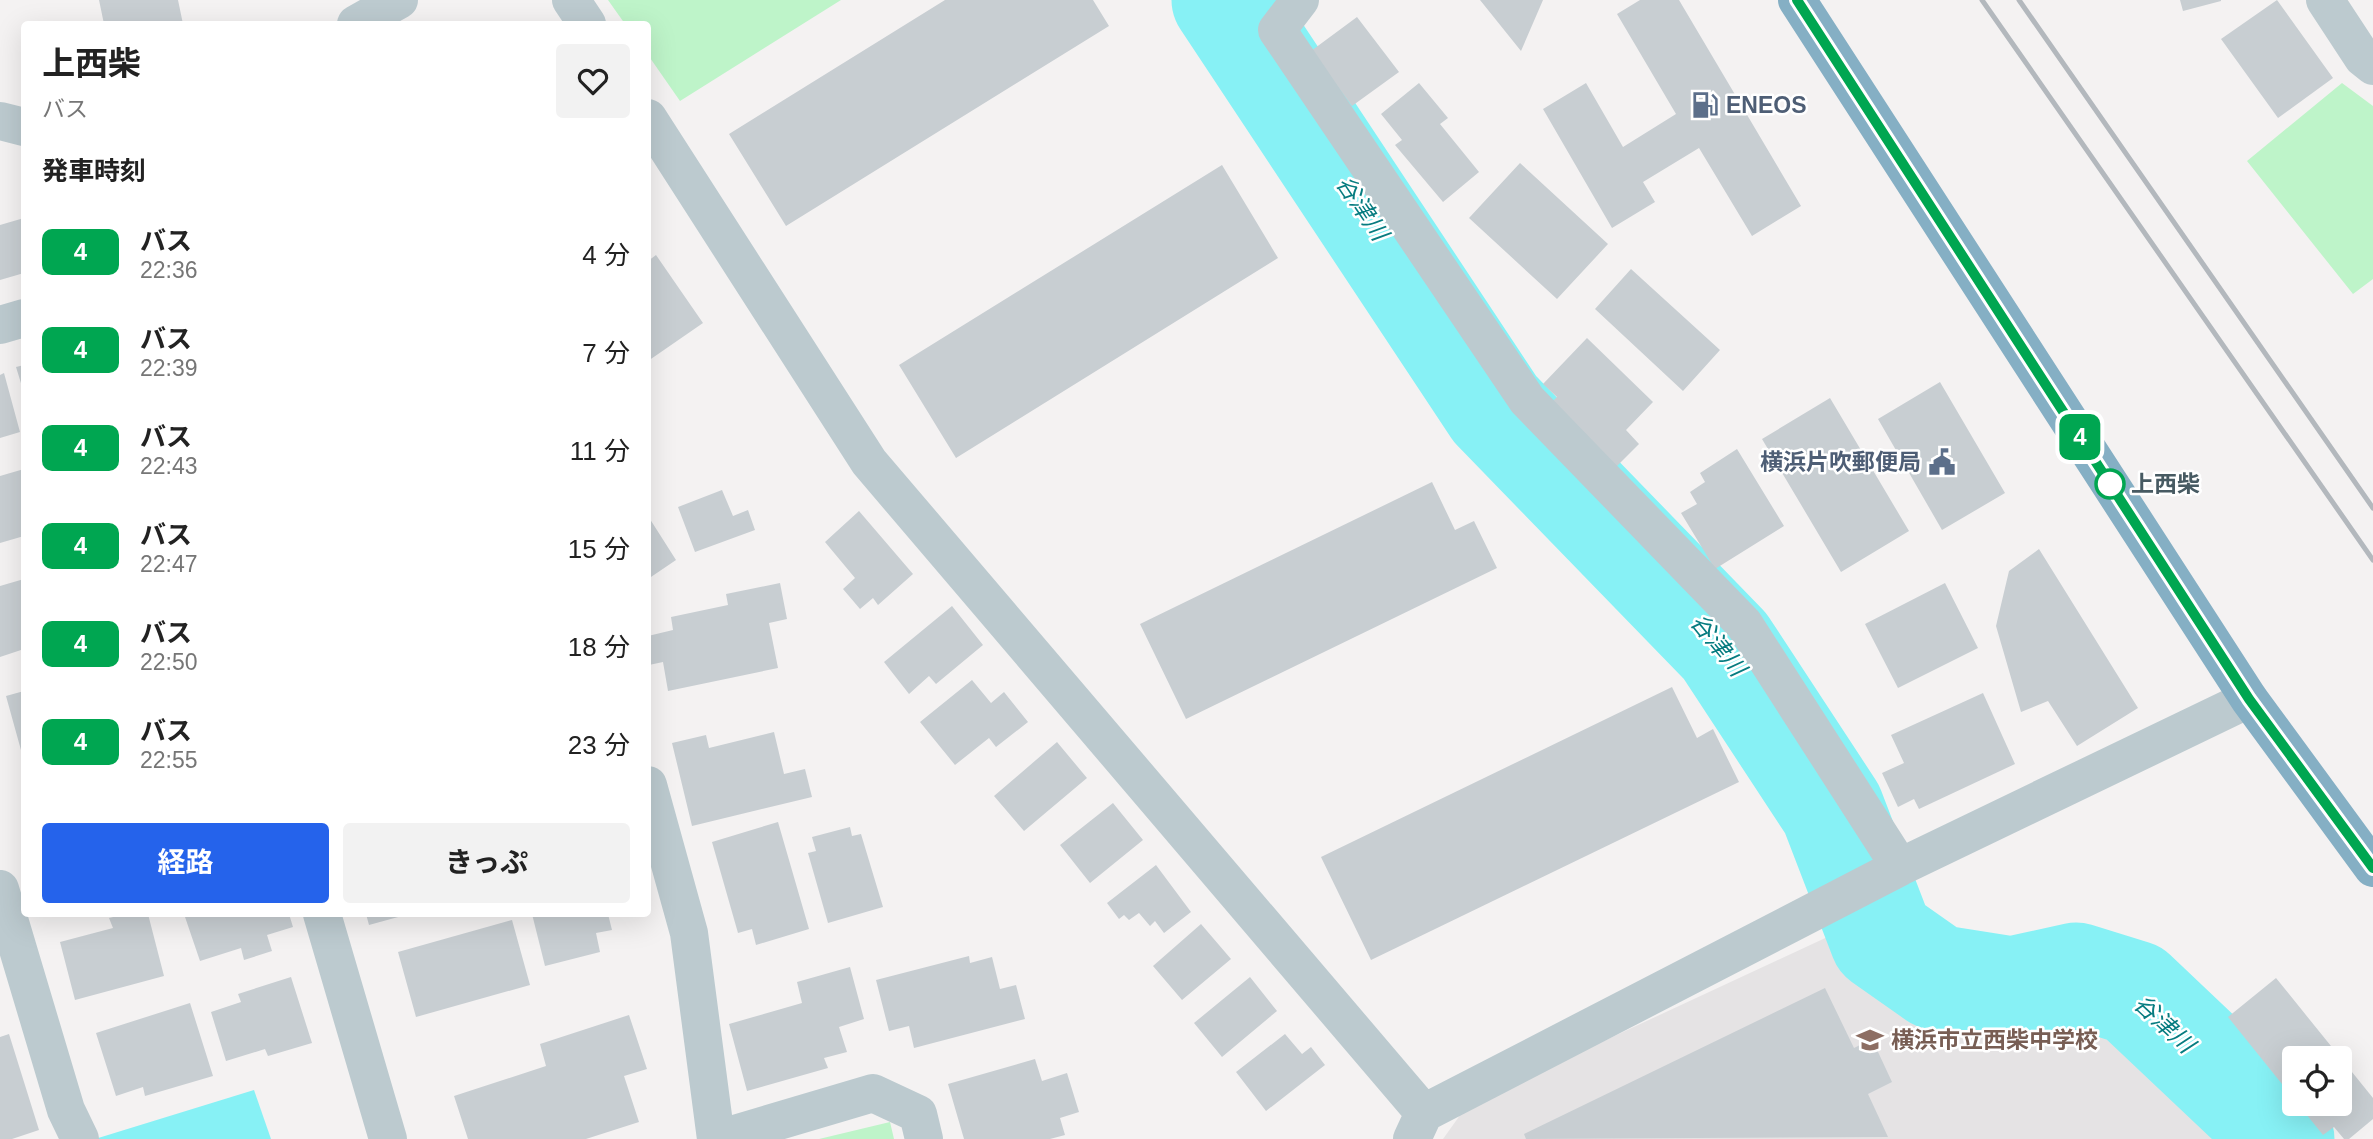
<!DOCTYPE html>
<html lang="ja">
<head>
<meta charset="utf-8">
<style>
  body { margin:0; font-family:Arial,"Noto Sans JP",sans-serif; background:#f2f2f2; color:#222; height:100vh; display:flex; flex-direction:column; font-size:26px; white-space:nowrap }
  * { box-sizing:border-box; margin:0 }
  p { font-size:23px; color:#767676 }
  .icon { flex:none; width:38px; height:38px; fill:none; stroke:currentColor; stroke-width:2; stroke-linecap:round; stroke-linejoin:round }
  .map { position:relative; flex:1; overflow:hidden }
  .panel { position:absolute; left:21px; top:21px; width:630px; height:896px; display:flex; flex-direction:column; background:#fff; border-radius:7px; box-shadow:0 7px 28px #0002 }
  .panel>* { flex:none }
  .badge { padding:0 14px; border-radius:10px; font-size:24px; line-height:46px }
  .fabs { position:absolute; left:2282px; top:1046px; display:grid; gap:14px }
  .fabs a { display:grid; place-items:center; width:70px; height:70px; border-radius:7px; background:#fff; box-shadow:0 7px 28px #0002; font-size:35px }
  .map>.badge { position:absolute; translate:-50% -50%; box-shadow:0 0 0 4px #fff }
  h2 { padding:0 21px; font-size:26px; line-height:63px }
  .round { display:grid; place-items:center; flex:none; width:74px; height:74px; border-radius:7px; background:#f2f2f2 }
  .head { display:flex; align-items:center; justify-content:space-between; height:119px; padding:0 21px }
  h1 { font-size:33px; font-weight:700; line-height:52px }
  .primary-button { display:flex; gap:14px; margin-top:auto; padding:14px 21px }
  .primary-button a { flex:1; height:80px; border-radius:7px; background:#2563eb; color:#fff; font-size:28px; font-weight:700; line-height:80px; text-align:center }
  .primary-button a+a { background:#f2f2f2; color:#222 }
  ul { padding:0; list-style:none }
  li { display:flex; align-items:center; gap:21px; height:98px; padding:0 21px }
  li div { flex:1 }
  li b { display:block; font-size:26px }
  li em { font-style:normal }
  li .badge { min-width:77px; font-weight:700; text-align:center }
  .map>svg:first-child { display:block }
  .education { fill:#e5e3e4 }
  .green { fill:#bef4c9 }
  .water { fill:#87f1f5 }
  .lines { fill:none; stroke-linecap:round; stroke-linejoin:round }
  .river { stroke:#87f1f5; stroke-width:105 }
  .building { fill:#c8ced2 }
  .street { stroke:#bccacf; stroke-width:38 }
  .highway { stroke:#85afc4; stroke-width:38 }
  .rail { stroke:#b3b8bd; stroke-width:5 }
  .line-casing { stroke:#fff; stroke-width:16 }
  .line { stroke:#00a651; stroke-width:10 }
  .stop-dot { fill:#fff; stroke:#00a651; stroke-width:3.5 }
  .labels { text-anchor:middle; stroke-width:5; stroke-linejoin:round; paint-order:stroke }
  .service-label { font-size:23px; font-weight:bold; fill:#4e5e75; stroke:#fff; text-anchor:start }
  .stop-label { font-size:23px; font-weight:bold; fill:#475a62; stroke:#fff; text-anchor:start }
  .education-label { font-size:23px; font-weight:bold; fill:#785e54; stroke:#fff; text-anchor:start }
  .water-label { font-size:24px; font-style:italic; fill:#067c80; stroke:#fff }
</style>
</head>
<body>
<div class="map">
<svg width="2373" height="1139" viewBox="0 0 2373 1139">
  <rect width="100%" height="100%" fill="#f4f2f2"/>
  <path class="education" d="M 1849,927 L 1855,940 L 1840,948 L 1855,979 L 1860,977 L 1901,1005 L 1954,1020 L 2046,1008 L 2106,1020 L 2163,1061 L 2230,1139 L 1443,1139 L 1468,1104 Z"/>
  <path class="green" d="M 608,0 L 841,0 L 680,101 L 648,55 L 648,24 L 625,24 Z
    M 2342,83 L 2373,106 L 2373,279 L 2353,294 L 2247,161 Z
    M 890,1122 L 894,1139 L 819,1139 Z"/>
  <path class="water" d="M 254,1090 L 271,1139 L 95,1139 Z"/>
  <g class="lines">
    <path class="river" d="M 1224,0 L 1495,409 L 1725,646 L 1832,809 L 1882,939 L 1936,977 L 2012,989 L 2076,975 L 2134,993 L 2264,1116 L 2282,1139"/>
  </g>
  <path class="building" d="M 99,0 L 178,0 L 183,24 L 104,24 Z
    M 945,0 L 1093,0 L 1109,26 L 786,226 L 729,134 Z
    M 1480,0 L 1543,0 L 1521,51 Z
    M 1640,0 L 1679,0 L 1801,206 L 1752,236 L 1699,148 L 1643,182 L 1655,202 L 1612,228 L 1543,109 L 1586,83 L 1623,147 L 1676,114 L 1617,14 Z
    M 2180,0 L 2221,0 L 2221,1 L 2183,11 Z
    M 2277,0 L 2333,78 L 2278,118 L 2221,39 Z
    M 1357,17 L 1399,72 L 1352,106 L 1311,51 Z
    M 1419,83 L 1448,118 L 1440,124 L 1479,172 L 1443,202 L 1395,145 L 1402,140 L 1381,114 Z
    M 1520,163 L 1608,244 L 1557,299 L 1469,218 Z
    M 1222,165 L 1278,258 L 956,458 L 899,365 Z
    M 24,218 L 24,273 L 0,280 L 0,225 Z
    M 656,255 L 703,323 L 648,361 L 648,261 Z
    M 1631,269 L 1720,350 L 1683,391 L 1595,309 Z
    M 1587,338 L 1653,402 L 1626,430 L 1639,444 L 1616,467 L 1551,403 L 1557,397 L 1543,384 Z
    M 24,365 L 24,393 L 16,367 Z
    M 4,373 L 20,432 L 0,438 L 0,375 Z
    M 1940,382 L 2005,493 L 1942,530 L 1878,419 Z
    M 1830,398 L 1909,531 L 1841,572 L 1762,439 Z
    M 1737,449 L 1784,526 L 1715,569 L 1681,513 L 1697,504 L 1690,492 L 1705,482 L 1700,473 Z
    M 24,469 L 24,536 L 0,543 L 0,476 Z
    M 1432,482 L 1455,530 L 1474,521 L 1497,568 L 1186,719 L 1140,624 Z
    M 722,490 L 733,516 L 748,510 L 755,530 L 695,552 L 678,507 Z
    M 859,511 L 913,574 L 878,605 L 873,598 L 860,609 L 843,589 L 855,578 L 825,542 Z
    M 648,516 L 676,560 L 648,579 Z
    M 2039,549 L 2138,708 L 2077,746 L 2048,701 L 2021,712 L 1996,626 L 2009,571 Z
    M 24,579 L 24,649 L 0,657 L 0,586 Z
    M 780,583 L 787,619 L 769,623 L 778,668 L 668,691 L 663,662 L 649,665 L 648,636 L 673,630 L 671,617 L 728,605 L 726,594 Z
    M 1945,583 L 1978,648 L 1898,688 L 1865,624 Z
    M 952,606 L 983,645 L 936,684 L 929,676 L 909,694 L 884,662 Z
    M 972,680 L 991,703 L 1004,692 L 1028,722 L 996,747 L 989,738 L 955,765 L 920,722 Z
    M 1672,687 L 1697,738 L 1713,729 L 1739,782 L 1371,960 L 1321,857 Z
    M 24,691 L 24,761 L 6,696 Z
    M 1983,693 L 2015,764 L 1919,809 L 1914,799 L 1898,807 L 1882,773 L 1904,763 L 1891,735 Z
    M 774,732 L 784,774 L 805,769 L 812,797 L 692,826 L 672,743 L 706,735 L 709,748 Z
    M 1057,742 L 1087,778 L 1024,831 L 994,796 Z
    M 1113,803 L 1143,840 L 1090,883 L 1060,845 Z
    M 778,822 L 809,929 L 756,945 L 752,929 L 738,933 L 712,842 Z
    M 850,827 L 852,836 L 861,834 L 883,907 L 828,923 L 808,853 L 816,851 L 812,837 Z
    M 1156,865 L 1191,912 L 1164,933 L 1155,921 L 1150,926 L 1139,913 L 1129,920 L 1124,915 L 1119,919 L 1107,903 Z
    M 126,914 L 148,914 L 164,976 L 75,1000 L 60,942 L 113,928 L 109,918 Z
    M 184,914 L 289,914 L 293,927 L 267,935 L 272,951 L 244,960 L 241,948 L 200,961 Z
    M 366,914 L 409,914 L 369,925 Z
    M 532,914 L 608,914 L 612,930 L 596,933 L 600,952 L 545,966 Z
    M 512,920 L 530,985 L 416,1017 L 398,952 Z
    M 1201,924 L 1231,959 L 1182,1000 L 1153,966 Z
    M 969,956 L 970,963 L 992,957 L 1000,989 L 1016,985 L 1025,1019 L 914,1048 L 909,1026 L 889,1031 L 876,980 Z
    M 850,967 L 864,1019 L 839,1027 L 847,1052 L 824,1058 L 828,1068 L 747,1091 L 729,1024 L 802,1003 L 797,982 Z
    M 291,977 L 312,1043 L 268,1056 L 265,1049 L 226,1061 L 211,1012 L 241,1002 L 238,994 Z
    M 1250,977 L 1277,1011 L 1222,1057 L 1194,1023 Z
    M 2276,978 L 2373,1098 L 2373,1119 L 2349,1139 L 2344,1139 L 2334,1127 L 2323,1135 L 2298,1104 L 2340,1104 L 2340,1059 L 2294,1059 L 2294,1099 L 2228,1017 Z
    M 1825,988 L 1854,1048 L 1872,1039 L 1892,1082 L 1868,1094 L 1888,1137 L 1526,1139 L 1524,1134 Z
    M 190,1003 L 213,1076 L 145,1096 L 143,1087 L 116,1096 L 96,1033 Z
    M 629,1015 L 647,1069 L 624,1076 L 639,1122 L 586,1139 L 468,1139 L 454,1096 L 546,1066 L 540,1044 Z
    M 9,1034 L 39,1130 L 12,1139 L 0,1139 L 0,1037 Z
    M 1285,1034 L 1302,1054 L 1311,1047 L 1325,1065 L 1266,1111 L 1236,1072 Z
    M 1035,1059 L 1042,1081 L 1067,1073 L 1079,1112 L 1060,1118 L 1065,1135 L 1050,1139 L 964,1139 L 948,1084 Z"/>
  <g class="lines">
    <path class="street" d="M 571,0 L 587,24
      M 1300,0 L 1277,30 L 1527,400 L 1744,624 L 1900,867
      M 2325,0 L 2363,58 L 2373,66
      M 356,24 L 399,0
      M 648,118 L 869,462 L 1424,1113
      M 0,121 L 24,127
      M 0,325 L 24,318
      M 648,785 L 689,933 L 716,1139
      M 0,889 L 66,1110 L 80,1139
      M 322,914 L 388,1139
      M 718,1139 L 873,1093 L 918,1114 L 924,1139
      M 1412,1139 L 1424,1113 L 1900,867 L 2249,699"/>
    <path class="highway" d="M 1797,0 L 2249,699 L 2373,868"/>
    <path class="rail" d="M 1982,0 L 2373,560
      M 2019,0 L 2373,508"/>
  </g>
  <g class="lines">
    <defs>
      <path id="line" d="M 1797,0 L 2249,699 L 2373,868"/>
    </defs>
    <use href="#line" class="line-casing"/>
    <use href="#line" class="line"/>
  </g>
  <defs>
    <symbol id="fuel-bare" viewBox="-9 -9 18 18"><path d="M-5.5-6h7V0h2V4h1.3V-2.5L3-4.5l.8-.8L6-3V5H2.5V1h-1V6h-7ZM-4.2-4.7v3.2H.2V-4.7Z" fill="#5c6f8a" stroke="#fff" stroke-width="2.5" paint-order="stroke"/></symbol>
    <symbol id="civic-bare" viewBox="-9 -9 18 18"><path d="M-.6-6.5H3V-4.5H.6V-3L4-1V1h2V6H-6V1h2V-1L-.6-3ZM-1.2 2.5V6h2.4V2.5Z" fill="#5c6f8a" stroke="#fff" stroke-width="2.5" paint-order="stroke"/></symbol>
    <symbol id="school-bare" viewBox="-9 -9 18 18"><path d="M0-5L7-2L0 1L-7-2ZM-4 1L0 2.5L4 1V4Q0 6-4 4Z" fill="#8d6e63" stroke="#fff" stroke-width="2.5" paint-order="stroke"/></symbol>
  </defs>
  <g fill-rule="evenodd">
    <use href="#fuel-bare" x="1686" y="86" width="38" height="38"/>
    <use href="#civic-bare" x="1923" y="443" width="38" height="38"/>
    <use href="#school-bare" x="1851" y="1021" width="38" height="38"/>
  </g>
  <circle class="stop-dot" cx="2110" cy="484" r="14"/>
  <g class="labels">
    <g class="service-label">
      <text x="1726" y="113">ENEOS</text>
      <text x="1921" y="470" text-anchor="end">横浜片吹郵便局</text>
    </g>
    <g class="stop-label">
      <text x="2131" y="492">上西柴</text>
    </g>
    <g class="education-label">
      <text x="1891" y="1048">横浜市立西柴中学校</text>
    </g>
    <g class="water-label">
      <text transform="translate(1362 208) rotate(56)" y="8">谷津川</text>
      <text transform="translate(1718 645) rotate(51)" y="8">谷津川</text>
      <text transform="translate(2164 1024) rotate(43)" y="8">谷津川</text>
    </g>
  </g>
</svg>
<div class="fabs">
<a><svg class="icon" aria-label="locate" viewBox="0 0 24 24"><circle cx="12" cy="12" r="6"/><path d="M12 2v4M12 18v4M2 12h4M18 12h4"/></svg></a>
</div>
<b class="badge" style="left:2080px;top:437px;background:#00a651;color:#fff">4</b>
<section class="panel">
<div class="head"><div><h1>上西柴</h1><p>バス</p></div><a class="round"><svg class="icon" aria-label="heart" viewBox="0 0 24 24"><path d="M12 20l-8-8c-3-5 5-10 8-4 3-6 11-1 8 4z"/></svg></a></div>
<h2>発車時刻</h2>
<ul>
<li><span class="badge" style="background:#00a651;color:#fff">4</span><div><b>バス</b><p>22:36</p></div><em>4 分</em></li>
<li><span class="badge" style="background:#00a651;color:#fff">4</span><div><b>バス</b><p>22:39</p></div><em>7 分</em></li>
<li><span class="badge" style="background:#00a651;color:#fff">4</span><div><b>バス</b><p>22:43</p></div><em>11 分</em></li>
<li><span class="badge" style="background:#00a651;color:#fff">4</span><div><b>バス</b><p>22:47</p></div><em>15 分</em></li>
<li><span class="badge" style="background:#00a651;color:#fff">4</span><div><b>バス</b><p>22:50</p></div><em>18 分</em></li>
<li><span class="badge" style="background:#00a651;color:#fff">4</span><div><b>バス</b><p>22:55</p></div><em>23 分</em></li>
</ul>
<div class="primary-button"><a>経路</a><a>きっぷ</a></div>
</section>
</div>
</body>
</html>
